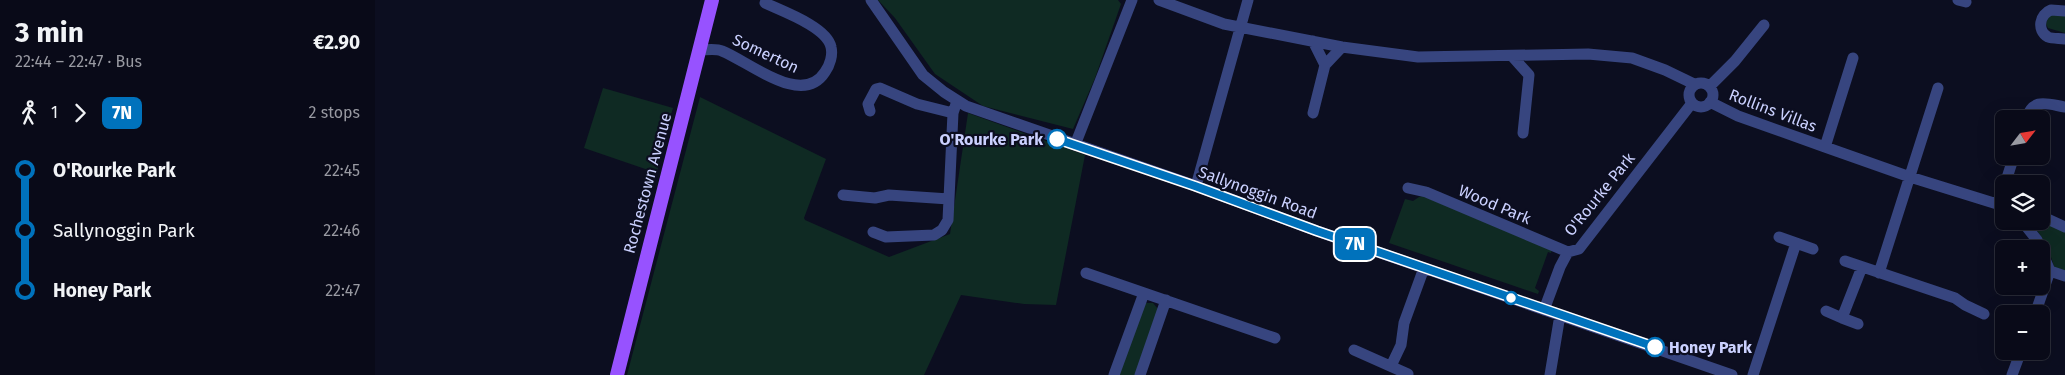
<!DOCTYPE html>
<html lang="en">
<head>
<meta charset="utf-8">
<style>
  body { margin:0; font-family:"Fira Sans",sans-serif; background:#171825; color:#f1f3f6; height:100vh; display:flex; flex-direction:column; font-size:19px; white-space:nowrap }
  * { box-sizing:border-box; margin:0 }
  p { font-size:16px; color:#999aa2 }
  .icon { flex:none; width:28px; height:28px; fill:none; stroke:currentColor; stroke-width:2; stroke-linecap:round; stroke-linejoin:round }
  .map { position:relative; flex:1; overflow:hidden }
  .drawer { display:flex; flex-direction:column; background:#090a18; width:375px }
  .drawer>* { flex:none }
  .badge { padding:0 10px; border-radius:8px; font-size:18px; line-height:32px }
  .needle { width:32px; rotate:59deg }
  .buttons { position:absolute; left:1620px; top:110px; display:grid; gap:10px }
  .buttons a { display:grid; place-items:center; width:55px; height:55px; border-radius:8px; background:#090a18; box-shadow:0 5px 20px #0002,0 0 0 1px #292b37; font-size:25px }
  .map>.badge { position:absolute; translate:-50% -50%; box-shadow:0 0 0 2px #fff }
  .legs { display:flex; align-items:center; gap:8px; height:55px; padding:0 15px; font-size:16px }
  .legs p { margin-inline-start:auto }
  .overview { display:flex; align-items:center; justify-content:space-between; height:85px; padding:0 15px }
  h1 { font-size:28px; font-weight:700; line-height:38px }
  ul { padding:0 15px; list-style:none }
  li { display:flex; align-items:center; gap:18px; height:60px; font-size:19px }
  li i { display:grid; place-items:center; width:8px; height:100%; margin:0 6px; background:currentColor }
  li i::after { content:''; width:12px; height:12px; margin:-6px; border:4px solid; border-radius:50%; background:#090a18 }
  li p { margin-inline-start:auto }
  li:first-child i { background:linear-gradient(#0000 50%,currentColor 0) }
  li:last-child i { background:linear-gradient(currentColor 50%,#0000 0) }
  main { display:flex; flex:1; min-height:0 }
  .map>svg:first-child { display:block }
  .green { fill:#0f2a23 }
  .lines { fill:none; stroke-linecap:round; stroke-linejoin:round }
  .minor { stroke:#37457f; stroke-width:11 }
  .major { stroke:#9752ff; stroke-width:14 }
  .line-1-casing { stroke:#fff; stroke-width:11 }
  .line-1 { stroke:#0072bc; stroke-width:8 }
  .stop-1-dot { fill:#fff; stroke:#0072bc; stroke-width:2.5 }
  .labels { text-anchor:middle; stroke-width:4.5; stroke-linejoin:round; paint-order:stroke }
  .street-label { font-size:16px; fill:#cbd1ff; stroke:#0c0e20 }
  .stop-label { font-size:16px; font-weight:bold; fill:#cbd1ff; stroke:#0c0e20; text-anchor:end }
</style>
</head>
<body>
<main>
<section class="drawer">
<div class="overview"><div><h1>3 min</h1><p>22:44 – 22:47 · Bus</p></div><b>€2.90</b></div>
<div class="legs"><svg class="icon" aria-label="walk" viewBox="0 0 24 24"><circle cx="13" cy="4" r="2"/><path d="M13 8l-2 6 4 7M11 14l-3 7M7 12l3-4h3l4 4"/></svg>1<svg class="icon" aria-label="forward" viewBox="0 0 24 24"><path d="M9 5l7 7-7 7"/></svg><b class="badge" style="background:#0072bc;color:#fff">7N</b><p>2 stops</p></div>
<ul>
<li><i style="color:#0072bc"></i><b>O'Rourke Park</b><p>22:45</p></li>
<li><i style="color:#0072bc"></i><span>Sallynoggin Park</span><p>22:46</p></li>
<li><i style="color:#0072bc"></i><b>Honey Park</b><p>22:47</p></li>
</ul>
</section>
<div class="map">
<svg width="1690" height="375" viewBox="0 0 1690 375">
  <rect width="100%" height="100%" fill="#0c0e20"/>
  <path class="green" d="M 503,0 L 743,0 L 746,4 L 720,78 L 698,129 L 608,106 L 560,74 L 520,18 Z
    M 1674,15 L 1690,15 L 1690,33 L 1673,28 L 1671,24 Z
    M 228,88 L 298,108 L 287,145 L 282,173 L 209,148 Z
    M 325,97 L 451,159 L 429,218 L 430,220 L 514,257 L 575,234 L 593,113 L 710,155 L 681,305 L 649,304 L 586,295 L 549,375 L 252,375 Z
    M 1048,196 L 1177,250 L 1176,253 L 1173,252 L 1160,288 L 1164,291 L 1163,294 L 1014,243 L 1030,199 L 1038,201 L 1044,197 Z
    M 1655,221 L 1666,221 L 1690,231 L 1690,273 L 1680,270 C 1675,251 1668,237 1655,221 Z
    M 770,303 L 778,303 L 783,309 L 760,375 L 743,375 Z"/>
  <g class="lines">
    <path class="minor" d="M 496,0 L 548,75 L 569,92 L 591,106 L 821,186 L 942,231 L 1357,375
      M 784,0 L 849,24 L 967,47 L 1043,57 L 1213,54 L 1257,58 L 1290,70 L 1319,84
      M 1583,0 L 1591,2
      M 1690,11 L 1676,10 C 1665,14 1661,30 1673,37 C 1678,39 1685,38 1690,39
      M 938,41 L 950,65 L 938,113
      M 324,50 C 331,50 341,48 347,51 C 373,61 427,108 450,72 C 455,65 458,55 456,47 C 452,27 407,11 390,3
      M 1137,56 L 1154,75 L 1148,133
      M 950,65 L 967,47
      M1314 95a12 12 0 1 1 24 0a12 12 0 1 1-24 0Z
      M 1335,86 L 1360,61 L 1389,25
      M 1335,102 L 1363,116 L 1450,147 L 1535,177 L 1622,204 L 1629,208
      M 495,111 L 493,104 L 501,89 L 505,88 L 542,104 L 578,113
      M 1651,119 C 1658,97 1672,104 1690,107
      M 700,145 L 757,0
      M 1450,147 L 1478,58
      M 1630,184 L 1639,156
      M 821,186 L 873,0
      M 1033,188 L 1051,192 L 1193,252
      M 468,195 L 500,198 L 514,195 L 574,199
      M 1622,204 L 1629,187
      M 1666,216 L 1690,227
      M 1647,221 L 1662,240 L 1675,271
      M 498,232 L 511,237 L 559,235 L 567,230 L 573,220 L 578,113 L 582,101
      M 1421,243 L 1438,249
      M 1470,261 L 1580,298 L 1590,305 L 1609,314
      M 1675,271 L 1690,276
      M 711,273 L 900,338
      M 1504,273 L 1563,88
      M 1169,310 L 1185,267 L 1193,252 L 1204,249 L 1317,103
      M 1451,311 L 1467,318 L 1487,267
      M 1660,314 L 1675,271
      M 1467,318 L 1483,324
      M 979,350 L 1033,374
      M 1016,366 L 1026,345 L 1029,323 L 1049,268
      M 739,375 L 769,293
      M 765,375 L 791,300
      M 1175,375 L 1185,315
      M 1378,375 L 1421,243 L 1404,237
      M 1637,375 L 1646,351"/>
    <path class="major" d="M 242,375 L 337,0"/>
  </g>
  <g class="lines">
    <defs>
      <path id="line-1" d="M 682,139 L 820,186 L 942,231 L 1280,347"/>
    </defs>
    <use href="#line-1" class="line-1-casing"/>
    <use href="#line-1" class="line-1"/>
  </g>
  <g class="stop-1-dot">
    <circle cx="682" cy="139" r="9"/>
    <circle cx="1136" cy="298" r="6"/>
    <circle cx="1280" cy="347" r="9"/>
  </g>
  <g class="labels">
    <g class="street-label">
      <text transform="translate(391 53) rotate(25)" y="6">Somerton</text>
      <text transform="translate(1398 110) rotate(21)" y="6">Rollins Villas</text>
      <text transform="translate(272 183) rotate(-75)" y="6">Rochestown Avenue</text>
      <text transform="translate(883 192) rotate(20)" y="6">Sallynoggin Road</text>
      <text transform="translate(1224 194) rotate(-51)" y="6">O'Rourke Park</text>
      <text transform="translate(1120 204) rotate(23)" y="6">Wood Park</text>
    </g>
    <g class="stop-label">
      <text x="668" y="145">O'Rourke Park</text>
      <text x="1294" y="353" text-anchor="start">Honey Park</text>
    </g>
  </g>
</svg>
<div class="buttons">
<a><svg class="needle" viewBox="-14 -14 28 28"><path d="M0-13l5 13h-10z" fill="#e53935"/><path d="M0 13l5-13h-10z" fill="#999aa2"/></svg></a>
<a><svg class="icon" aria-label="layers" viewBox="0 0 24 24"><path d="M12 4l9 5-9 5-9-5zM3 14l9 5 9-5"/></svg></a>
<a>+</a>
<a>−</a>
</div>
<b class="badge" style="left:980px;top:244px;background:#0072bc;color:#fff">7N</b>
</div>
</main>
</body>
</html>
